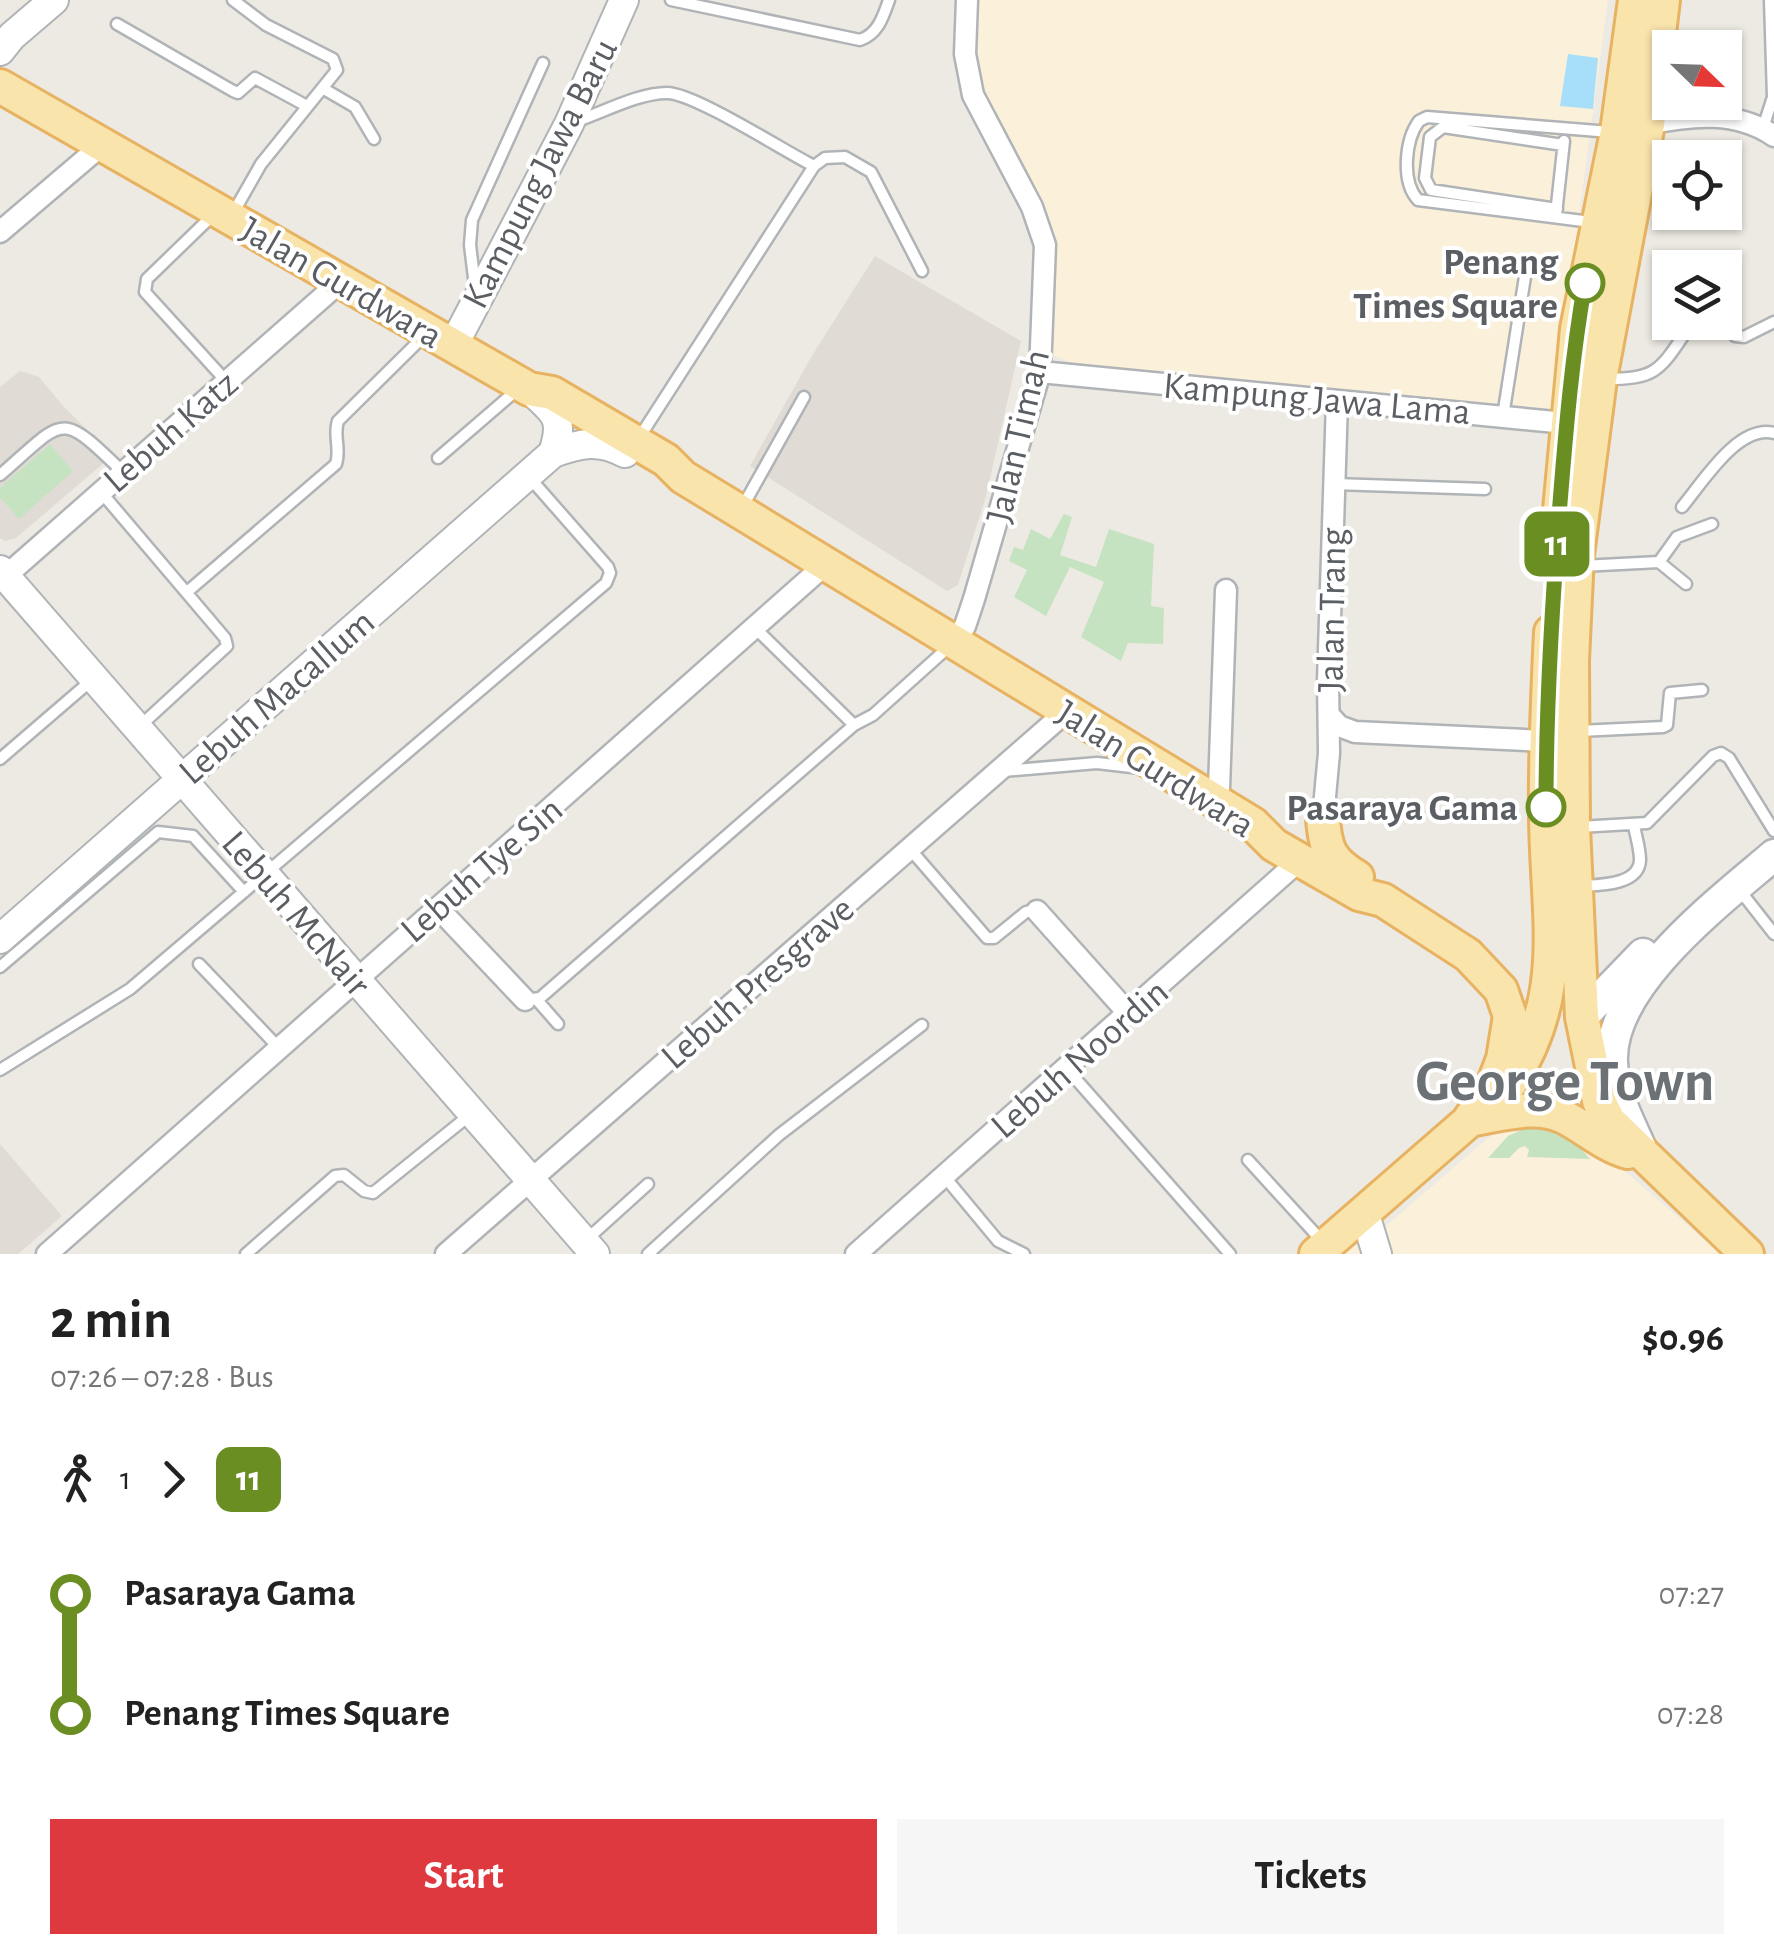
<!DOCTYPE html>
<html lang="en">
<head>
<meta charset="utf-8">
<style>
  body { margin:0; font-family:"Alegreya Sans",sans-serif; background:#f6f6f6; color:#222; height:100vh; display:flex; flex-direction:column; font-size:38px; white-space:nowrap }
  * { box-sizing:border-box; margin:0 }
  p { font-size:32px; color:#767676 }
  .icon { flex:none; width:55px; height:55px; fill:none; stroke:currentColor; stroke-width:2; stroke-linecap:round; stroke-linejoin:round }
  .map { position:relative; height:1254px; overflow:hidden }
  .drawer { display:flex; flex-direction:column; background:#fff; flex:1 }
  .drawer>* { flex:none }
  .badge { padding:0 20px; border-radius:15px; font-size:35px; line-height:65px }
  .needle { width:65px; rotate:113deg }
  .tools { position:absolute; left:1652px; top:30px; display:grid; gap:20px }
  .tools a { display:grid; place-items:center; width:90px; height:90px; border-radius:0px; background:#fff; box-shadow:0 2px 8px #0004; font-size:50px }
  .map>.badge { position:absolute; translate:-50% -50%; box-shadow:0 0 0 5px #fff }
  .legs { display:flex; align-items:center; gap:15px; height:110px; padding:0 50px; font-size:32px }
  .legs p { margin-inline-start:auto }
  .head { display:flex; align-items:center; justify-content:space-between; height:170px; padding:0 50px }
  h1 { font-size:55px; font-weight:700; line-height:75px }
  .button { display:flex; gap:20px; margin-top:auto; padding:20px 50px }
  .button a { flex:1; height:115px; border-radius:0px; background:#dd393f; color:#fff; font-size:40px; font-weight:700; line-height:115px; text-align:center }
  .button a+a { background:#f6f6f6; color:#222 }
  ul { padding:0 50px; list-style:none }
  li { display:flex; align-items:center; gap:35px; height:120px; font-size:38px }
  li i { display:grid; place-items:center; width:15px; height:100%; margin:0 12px; background:currentColor }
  li i::after { content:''; width:25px; height:25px; margin:-12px; border:8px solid; border-radius:50%; background:#fff }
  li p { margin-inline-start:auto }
  li:first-child i { background:linear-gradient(#0000 50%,currentColor 0) }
  li:last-child i { background:linear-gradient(currentColor 50%,#0000 0) }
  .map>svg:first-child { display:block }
  .commercial { fill:#fbf0da }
  .education { fill:#e0dbd4 }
  .green { fill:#c5e3c1 }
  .water { fill:#a7def9 }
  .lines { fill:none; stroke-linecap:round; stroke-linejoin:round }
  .service-casing { stroke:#b0b4b7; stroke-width:15 }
  .minor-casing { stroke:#b0b4b7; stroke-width:25 }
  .tertiary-casing { stroke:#b0b4b7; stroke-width:32 }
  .secondary-casing { stroke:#b0b3b7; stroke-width:35 }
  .primary-casing { stroke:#e7b362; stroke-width:38 }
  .service { stroke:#fff; stroke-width:10 }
  .minor { stroke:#fff; stroke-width:20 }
  .tertiary { stroke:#fff; stroke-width:28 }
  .secondary { stroke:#fff; stroke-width:30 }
  .primary { stroke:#f9e4ac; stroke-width:32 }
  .line-1-casing { stroke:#fff; stroke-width:22 }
  .line-1 { stroke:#6b8e23; stroke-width:15 }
  .stop-1-dot { fill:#fff; stroke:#6b8e23; stroke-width:5 }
  .labels { text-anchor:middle; stroke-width:8; stroke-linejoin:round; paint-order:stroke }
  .street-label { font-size:38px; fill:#5b5f63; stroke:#fff }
  .stop-label { font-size:38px; font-weight:bold; fill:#5b5f63; stroke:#fff; text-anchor:end }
  .town-label { font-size:58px; font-weight:bold; fill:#6c7175; stroke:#fff }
</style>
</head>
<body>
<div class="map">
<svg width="1774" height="1254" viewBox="0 0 1774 1254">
  <rect width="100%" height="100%" fill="#edeae3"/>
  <path class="commercial" d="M 972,0 L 1608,0 L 1553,409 L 1076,364 L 1052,355 L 1047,348 L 1045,222 L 983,106 L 971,36 Z
    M 1520,1118 L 1579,1132 L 1721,1254 L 1343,1254 L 1387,1225 L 1488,1138 Z"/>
  <path class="education" d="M 875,256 L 1021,341 L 986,496 L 958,585 L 947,591 L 750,466 L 813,354 Z
    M 20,371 L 39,377 L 63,406 L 113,455 L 16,538 L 5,541 L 0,538 L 0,387 Z
    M 0,1144 L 62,1216 L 18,1254 L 0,1254 Z"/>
  <path class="green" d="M 50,444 L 73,471 L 19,519 L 0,497 L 0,488 Z
    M 1064,514 L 1072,517 L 1060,555 L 1096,567 L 1109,529 L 1154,544 L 1151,606 L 1164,608 L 1163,644 L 1128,643 L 1121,661 L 1081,637 L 1104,582 L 1070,567 L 1046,616 L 1014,597 L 1027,570 L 1009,561 L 1014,547 L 1023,550 L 1031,529 L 1050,539 Z
    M 1530,1126 C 1556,1126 1574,1139 1590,1159 L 1527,1157 L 1529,1150 L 1525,1146 L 1519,1148 L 1509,1158 L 1488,1158 L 1508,1136 Z"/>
  <path class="water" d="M 1568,54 L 1598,58 L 1593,109 L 1560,106 Z"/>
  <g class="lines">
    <defs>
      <path id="service" d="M 671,0 L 860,40 C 878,34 883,17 889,0
        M 117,24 L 233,91 L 238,93 L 255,78 L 305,105
        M 324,89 L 355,107 L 374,139
        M 577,121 C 604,112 638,93 667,93 C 694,93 784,151 814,166
        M 1763,128 L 1773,97 L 1770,0
        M 1557,209 L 1431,190 L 1425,178 L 1430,137 L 1443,127 L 1563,145
        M 1556,214 L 1564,141
        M 213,215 L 147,279 L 145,292 L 226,381
        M 232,215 L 261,164 L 337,70 L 333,59 L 266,25 L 233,0
        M 1591,222 L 1418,200 C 1401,182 1405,140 1419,121 L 1427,117 L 1610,132
        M 475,286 L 470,245 L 472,220 L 543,63
        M 1735,336 L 1744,337 L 1774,322
        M 1606,379 C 1657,379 1660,370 1687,330
        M 1503,416 L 1527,264
        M 639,438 L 814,166 L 825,158 L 845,157 L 871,172 L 922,271
        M 438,458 L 518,389
        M 0,475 C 66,418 58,409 123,472
        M 1334,484 L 1485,489
        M 101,492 L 225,638 L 227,646 L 139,727
        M 743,506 L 804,397
        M 1682,507 C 1703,482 1738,424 1774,433
        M 1659,562 L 1686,584
        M 1582,566 L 1659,562 L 1677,537 L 1712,524
        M 187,592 L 336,464 C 341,449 333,435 338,421 L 424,336
        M 755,628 L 854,725
        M 1579,731 L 1663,727 L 1667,725 L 1670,693 L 1702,690
        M 0,759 L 93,679
        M 1003,771 L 1097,763 L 1140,768
        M 1579,827 L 1647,823 L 1713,756 L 1721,753 L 1729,758 L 1774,831
        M 910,849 L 987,938 L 994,938 L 1026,912 L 1036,910
        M 1582,886 C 1600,885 1639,885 1640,860 C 1640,849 1636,836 1634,826
        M 1738,888 L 1774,934
        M 199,964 L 279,1048
        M 0,967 L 158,832 L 193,836 L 244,892
        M 525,1000 L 540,998 L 854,725 L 873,715 L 952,644
        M 537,1000 L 558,1024
        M 1067,1069 L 1230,1254
        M 0,1070 L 130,989 L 606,583 L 610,573 L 608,567 L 529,477
        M 1248,1160 L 1322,1241
        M 944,1176 L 998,1241 L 1024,1254
        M 585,1241 L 648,1184
        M 246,1254 L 335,1176 L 344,1175 L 364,1191 L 373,1193 L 471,1114
        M 648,1254 L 779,1135 L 922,1025"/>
      <path id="minor" d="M 1648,124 C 1692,115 1736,110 1774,136
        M 0,232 L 102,145
        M 1040,372 L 1576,424
        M 0,581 L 340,282
        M 954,642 L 965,626 L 974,599 L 1040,372 L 1045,245 L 1032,207 L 973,95 L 965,54 L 967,0
        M 1329,715 L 1339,726 L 1355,732 L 1546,741
        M 1215,801 L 1219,788 L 1226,590
        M 1323,818 L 1329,753 L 1328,681 L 1337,401
        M 438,908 L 525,1000
        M 1037,911 L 1129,1014
        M 47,1254 L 826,564
        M 446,1254 L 1067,711
        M 856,1254 L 1300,860"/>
      <path id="tertiary" d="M 0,51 L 12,36 L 54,0
        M 453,346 L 569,124 L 624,0
        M 529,389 C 555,413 565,417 553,453
        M 0,570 L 595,1254
        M 0,939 L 553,453 C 581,443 598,439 625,453
        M 1364,1211 L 1377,1254"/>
      <path id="secondary" d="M 1582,1017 L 1643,954
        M 1641,1149 C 1629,1121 1613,1093 1612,1062 C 1608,986 1720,901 1774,855"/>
      <path id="primary" d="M 1663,0 L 1648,124 L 1600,379 L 1577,555 L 1572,660 L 1573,827 L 1582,1017 L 1599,1101 L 1609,1121 L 1747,1254
        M 0,86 L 529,389 L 552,393 L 666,460 L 683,477 L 1253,824 L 1274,845 L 1359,894 L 1383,900 L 1468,955 L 1501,990 L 1510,1016 L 1503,1059 L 1493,1085 L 1469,1120
        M 1555,563 L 1577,329 L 1617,132 L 1635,0
        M 1323,818 C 1325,849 1330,861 1357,877
        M 1504,1092 C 1570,1000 1547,922 1546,817 C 1545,755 1548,694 1551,632
        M 1469,1120 C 1500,1115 1535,1103 1564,1117 C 1586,1128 1605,1146 1628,1152
        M 1316,1254 L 1486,1106"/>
    </defs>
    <use href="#service" class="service-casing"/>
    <use href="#minor" class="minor-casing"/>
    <use href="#tertiary" class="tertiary-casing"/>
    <use href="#secondary" class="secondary-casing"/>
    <use href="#primary" class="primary-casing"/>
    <use href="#service" class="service"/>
    <use href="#minor" class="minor"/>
    <use href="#tertiary" class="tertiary"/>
    <use href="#secondary" class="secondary"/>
    <use href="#primary" class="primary"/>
  </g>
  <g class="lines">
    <defs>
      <path id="line-1" d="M 1546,807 C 1546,705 1552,604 1560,503 C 1566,429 1572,356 1585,283"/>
    </defs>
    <use href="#line-1" class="line-1-casing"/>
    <use href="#line-1" class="line-1"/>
  </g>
  <g class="stop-1-dot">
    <circle cx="1585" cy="283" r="18"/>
    <circle cx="1546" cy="807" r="18"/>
  </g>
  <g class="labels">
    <g class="street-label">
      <text transform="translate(539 173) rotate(-63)" y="13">Kampung Jawa Baru</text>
      <text transform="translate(342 282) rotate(30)" y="13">Jalan Gurdwara</text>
      <text transform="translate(1317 398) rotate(5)" y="13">Kampung Jawa Lama</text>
      <text transform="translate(170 431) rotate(-41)" y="13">Lebuh Katz</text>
      <text transform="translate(1017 436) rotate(-77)" y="13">Jalan Timah</text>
      <text transform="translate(1331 610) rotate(-89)" y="13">Jalan Trang</text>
      <text transform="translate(276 696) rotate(-41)" y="13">Lebuh Macallum</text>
      <text transform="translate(1156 768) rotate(32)" y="13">Jalan Gurdwara</text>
      <text transform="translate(481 869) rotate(-41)" y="13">Lebuh Tye Sin</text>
      <text transform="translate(297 913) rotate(49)" y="13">Lebuh McNair</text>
      <text transform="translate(757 982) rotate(-41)" y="13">Lebuh Presgrave</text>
      <text transform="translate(1079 1058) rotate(-41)" y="13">Lebuh Noordin</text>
    </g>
    <g class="stop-label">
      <text x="1558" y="274">Penang<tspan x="1558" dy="44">Times Square</tspan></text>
      <text x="1518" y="820">Pasaraya Gama</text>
    </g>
    <g class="town-label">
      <text x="1565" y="1100">George Town</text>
    </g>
  </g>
</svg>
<div class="tools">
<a><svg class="needle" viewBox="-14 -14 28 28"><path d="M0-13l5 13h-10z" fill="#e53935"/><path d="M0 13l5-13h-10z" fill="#767676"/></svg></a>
<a><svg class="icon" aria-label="locate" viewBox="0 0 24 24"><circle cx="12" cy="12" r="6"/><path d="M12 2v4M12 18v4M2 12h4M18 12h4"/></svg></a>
<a><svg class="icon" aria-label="layers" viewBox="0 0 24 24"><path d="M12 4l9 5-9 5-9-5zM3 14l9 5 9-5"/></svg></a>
</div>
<b class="badge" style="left:1557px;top:544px;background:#6b8e23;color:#fff">11</b>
</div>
<section class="drawer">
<div class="head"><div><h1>2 min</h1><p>07:26 – 07:28 · Bus</p></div><b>$0.96</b></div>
<div class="legs"><svg class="icon" aria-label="walk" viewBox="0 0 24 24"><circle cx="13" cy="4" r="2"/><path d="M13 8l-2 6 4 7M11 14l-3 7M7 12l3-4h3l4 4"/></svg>1<svg class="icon" aria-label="forward" viewBox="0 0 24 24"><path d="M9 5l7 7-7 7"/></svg><b class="badge" style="background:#6b8e23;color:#fff">11</b></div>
<ul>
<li><i style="color:#6b8e23"></i><b>Pasaraya Gama</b><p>07:27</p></li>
<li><i style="color:#6b8e23"></i><b>Penang Times Square</b><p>07:28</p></li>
</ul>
<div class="button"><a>Start</a><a>Tickets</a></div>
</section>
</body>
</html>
